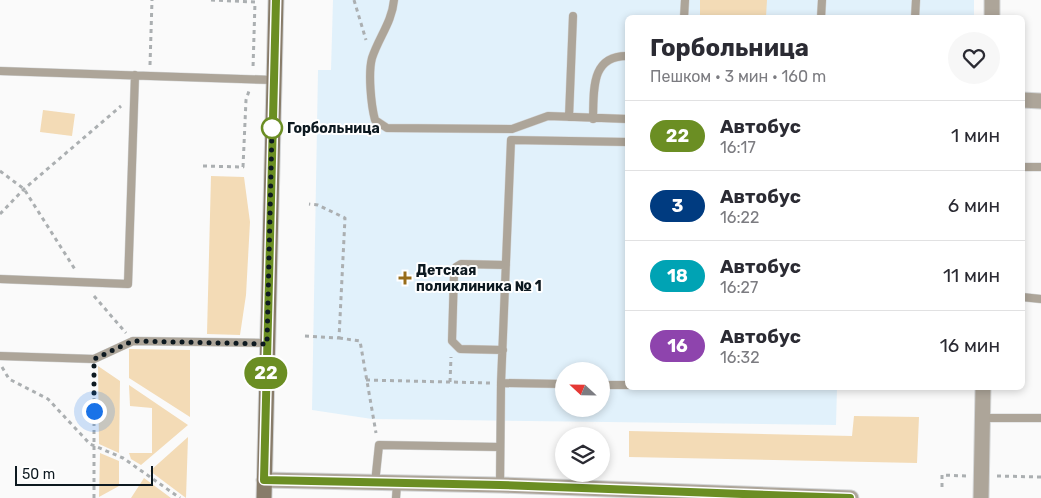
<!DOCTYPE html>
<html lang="ru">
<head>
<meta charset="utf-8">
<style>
  body { margin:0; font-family:Rubik,sans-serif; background:#f7f7f7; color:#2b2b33; height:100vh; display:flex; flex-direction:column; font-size:19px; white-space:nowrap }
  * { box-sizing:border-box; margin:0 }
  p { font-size:16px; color:#7c7c81 }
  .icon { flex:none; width:28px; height:28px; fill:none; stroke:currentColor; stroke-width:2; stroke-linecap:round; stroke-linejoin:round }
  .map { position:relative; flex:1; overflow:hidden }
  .drawer { position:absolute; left:625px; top:15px; width:400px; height:375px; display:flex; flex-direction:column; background:#fff; border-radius:8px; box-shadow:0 2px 8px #0003 }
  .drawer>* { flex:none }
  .badge { padding:0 10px; border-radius:16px; font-size:18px; line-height:32px }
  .needle { width:32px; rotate:292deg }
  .controls { position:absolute; left:555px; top:362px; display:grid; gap:10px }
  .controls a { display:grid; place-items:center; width:55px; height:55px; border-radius:50%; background:#fff; box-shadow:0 2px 8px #0003; font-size:25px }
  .scale { position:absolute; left:15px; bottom:12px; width:138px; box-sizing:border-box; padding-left:5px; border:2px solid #0d1920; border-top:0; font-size:14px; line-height:18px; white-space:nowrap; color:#0d1920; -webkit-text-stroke:4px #fff; paint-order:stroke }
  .you { position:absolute; width:25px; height:25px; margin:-12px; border:4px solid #fff; border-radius:50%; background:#1a73e8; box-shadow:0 0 0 8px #1a73e833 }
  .map>.badge { position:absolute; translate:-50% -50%; box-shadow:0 0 0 2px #fff }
  .round { display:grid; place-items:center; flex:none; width:52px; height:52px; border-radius:26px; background:#f7f7f7 }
  .headline { display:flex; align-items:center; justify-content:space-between; height:85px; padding:0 25px }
  h1 { font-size:24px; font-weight:700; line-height:38px }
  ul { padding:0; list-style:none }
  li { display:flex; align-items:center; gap:15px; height:70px; padding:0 25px; border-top:1px solid #e1e1e2 }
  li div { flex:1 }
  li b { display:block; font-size:19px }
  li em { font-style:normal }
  li .badge { min-width:55px; font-weight:700; text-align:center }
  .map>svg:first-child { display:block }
  .built { fill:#e1f1fb; fill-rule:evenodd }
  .green { fill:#f3dbb6 }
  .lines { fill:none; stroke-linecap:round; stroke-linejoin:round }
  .lane-casing { stroke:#d4d6d7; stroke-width:9 }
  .street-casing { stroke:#d4d6d7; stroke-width:17 }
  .secondary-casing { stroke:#d4d6d7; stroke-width:17 }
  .path { stroke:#abafb1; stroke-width:3; stroke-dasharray:4 4; stroke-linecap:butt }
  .lane { stroke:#ada599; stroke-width:8 }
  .street { stroke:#ada599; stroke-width:15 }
  .secondary { stroke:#887c6a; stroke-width:15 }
  .line-casing { stroke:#fff; stroke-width:11 }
  .line { stroke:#6b8e23; stroke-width:8 }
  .walk { stroke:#0d1920; stroke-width:5; stroke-dasharray:0 9 }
  .stop-dot { fill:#fff; stroke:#6b8e23; stroke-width:2.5 }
  .poi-dot { fill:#976c19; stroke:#fff; stroke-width:2 }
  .labels { text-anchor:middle; stroke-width:4; stroke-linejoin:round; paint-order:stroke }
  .stop-label { font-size:14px; font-weight:bold; fill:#0d1920; stroke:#fff; text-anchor:start }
  .poi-label { font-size:14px; font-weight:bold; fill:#0d1920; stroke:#fff; text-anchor:start }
</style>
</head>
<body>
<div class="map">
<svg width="1041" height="498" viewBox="0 0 1041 498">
  <rect width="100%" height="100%" fill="#fafafa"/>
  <path class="built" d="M 333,0 L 974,0 L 974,17 L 628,18 L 628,388 L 837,388 L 836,425 L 372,419 L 312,410 L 318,70 L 331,70 ZM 564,371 L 601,371 L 601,409 L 564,409 Z"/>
  <path class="green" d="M 700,0 L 767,0 L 766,17 L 700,17 Z
    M 43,110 L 75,114 L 72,136 L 40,132 Z
    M 211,176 L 244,177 L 250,222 L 246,295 L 240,335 L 207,334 Z
    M 129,349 L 190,350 L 190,417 L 129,378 Z
    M 98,366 L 120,381 L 119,453 L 99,444 Z
    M 129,385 L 188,425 L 141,465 L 131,459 L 129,453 L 152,453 L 152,408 L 130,406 Z
    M 854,416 L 919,417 L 917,463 L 629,457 L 629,431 L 852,436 Z
    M 188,437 L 186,498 L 150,471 Z
    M 100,453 L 119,461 L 119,486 L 99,497 Z
    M 144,478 L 171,498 L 131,498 Z"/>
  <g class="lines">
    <defs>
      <path id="lane" d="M 394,0 C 392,22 379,37 372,58 C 368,73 371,105 375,120 L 387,128 L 512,129 L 548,116 L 628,119
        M 684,18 L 685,0
        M 821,18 L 822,0
        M 915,18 L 916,0
        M 0,71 L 273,80
        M 569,117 L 573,16
        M 593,119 C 594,91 590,55 628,56
        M 1022,167 L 1041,167
        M 0,279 L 128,284 L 135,75
        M 1022,297 L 1041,299
        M 503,350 L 460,349 L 452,341 L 454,273 L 456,267 L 461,264 L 506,265
        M 0,356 L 94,359 L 133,341 L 267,343
        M 501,383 L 511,140 L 628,142
        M 601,385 L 628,385
        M 982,418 L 1041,418
        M 375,483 L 379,445 L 500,447
        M 500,485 L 501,383 L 564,384
        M 396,498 L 397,484"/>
      <path id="street" d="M 992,18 L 992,0
        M 1022,100 L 1041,101
        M 264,480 L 500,485 L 851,498
        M 981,498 L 983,388"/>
      <path id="secondary" d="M 264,498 L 276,0"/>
    </defs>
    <use href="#lane" class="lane-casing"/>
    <use href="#street" class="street-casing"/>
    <use href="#secondary" class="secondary-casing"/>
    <path class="path" d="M 211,0 L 255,2 L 253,68
      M 354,0 L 366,40
      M 150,65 L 152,0
      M 203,166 L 243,167 L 246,100 L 249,91
      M 0,171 L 24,189 L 76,271
      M 0,214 L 24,189 L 121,106
      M 94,296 L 126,333
      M 305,336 L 339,338 L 345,218 L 318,205 L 309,204
      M 339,338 L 360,341 L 376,433
      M 2,367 L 9,379 L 48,399 L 90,444 L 123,458 L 180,498
      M 366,380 L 491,383
      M 450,382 L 451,357
      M 997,476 L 1041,477
      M 942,487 L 942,475 L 966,476
      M 94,498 L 94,371"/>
    <use href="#lane" class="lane"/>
    <use href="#street" class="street"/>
    <use href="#secondary" class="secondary"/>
  </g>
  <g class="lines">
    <defs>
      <path id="line" d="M 276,0 L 264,480 L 500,485 L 850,498"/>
    </defs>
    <use href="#line" class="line-casing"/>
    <use href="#line" class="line"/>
    <path class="walk" d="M 94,411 L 94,359 L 133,341 L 267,344 L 272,128"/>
  </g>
  <circle class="stop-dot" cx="272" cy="128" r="10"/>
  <path class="poi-dot" d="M402.5 270.5h5v5h5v5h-5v5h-5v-5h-5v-5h5z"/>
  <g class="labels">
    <g class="stop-label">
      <text x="287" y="133">Горбольница</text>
    </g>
    <g class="poi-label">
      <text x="416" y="275">Детская<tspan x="416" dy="16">поликлиника № 1</tspan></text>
    </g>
  </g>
</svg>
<div class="controls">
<a><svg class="needle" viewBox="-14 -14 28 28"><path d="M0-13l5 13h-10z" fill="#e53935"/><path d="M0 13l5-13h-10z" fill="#7c7c81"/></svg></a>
<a><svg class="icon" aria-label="layers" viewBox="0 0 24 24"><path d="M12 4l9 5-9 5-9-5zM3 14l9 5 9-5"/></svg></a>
</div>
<div class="scale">50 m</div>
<div class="you" style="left:94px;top:411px"></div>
<b class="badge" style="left:266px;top:373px;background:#6b8e23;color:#fff">22</b>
<section class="drawer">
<div class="headline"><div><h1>Горбольница</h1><p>Пешком · 3 мин · 160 m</p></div><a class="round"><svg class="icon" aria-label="heart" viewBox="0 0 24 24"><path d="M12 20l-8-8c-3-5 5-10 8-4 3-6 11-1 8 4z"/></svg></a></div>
<ul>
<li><span class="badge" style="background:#6b8e23;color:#fff">22</span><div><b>Автобус</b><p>16:17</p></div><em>1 мин</em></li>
<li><span class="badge" style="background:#003b80;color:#fff">3</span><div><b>Автобус</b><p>16:22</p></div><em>6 мин</em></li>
<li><span class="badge" style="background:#00a3b4;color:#fff">18</span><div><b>Автобус</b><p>16:27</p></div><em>11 мин</em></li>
<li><span class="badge" style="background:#8e44ad;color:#fff">16</span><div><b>Автобус</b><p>16:32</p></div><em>16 мин</em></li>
</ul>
</section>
</div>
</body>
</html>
